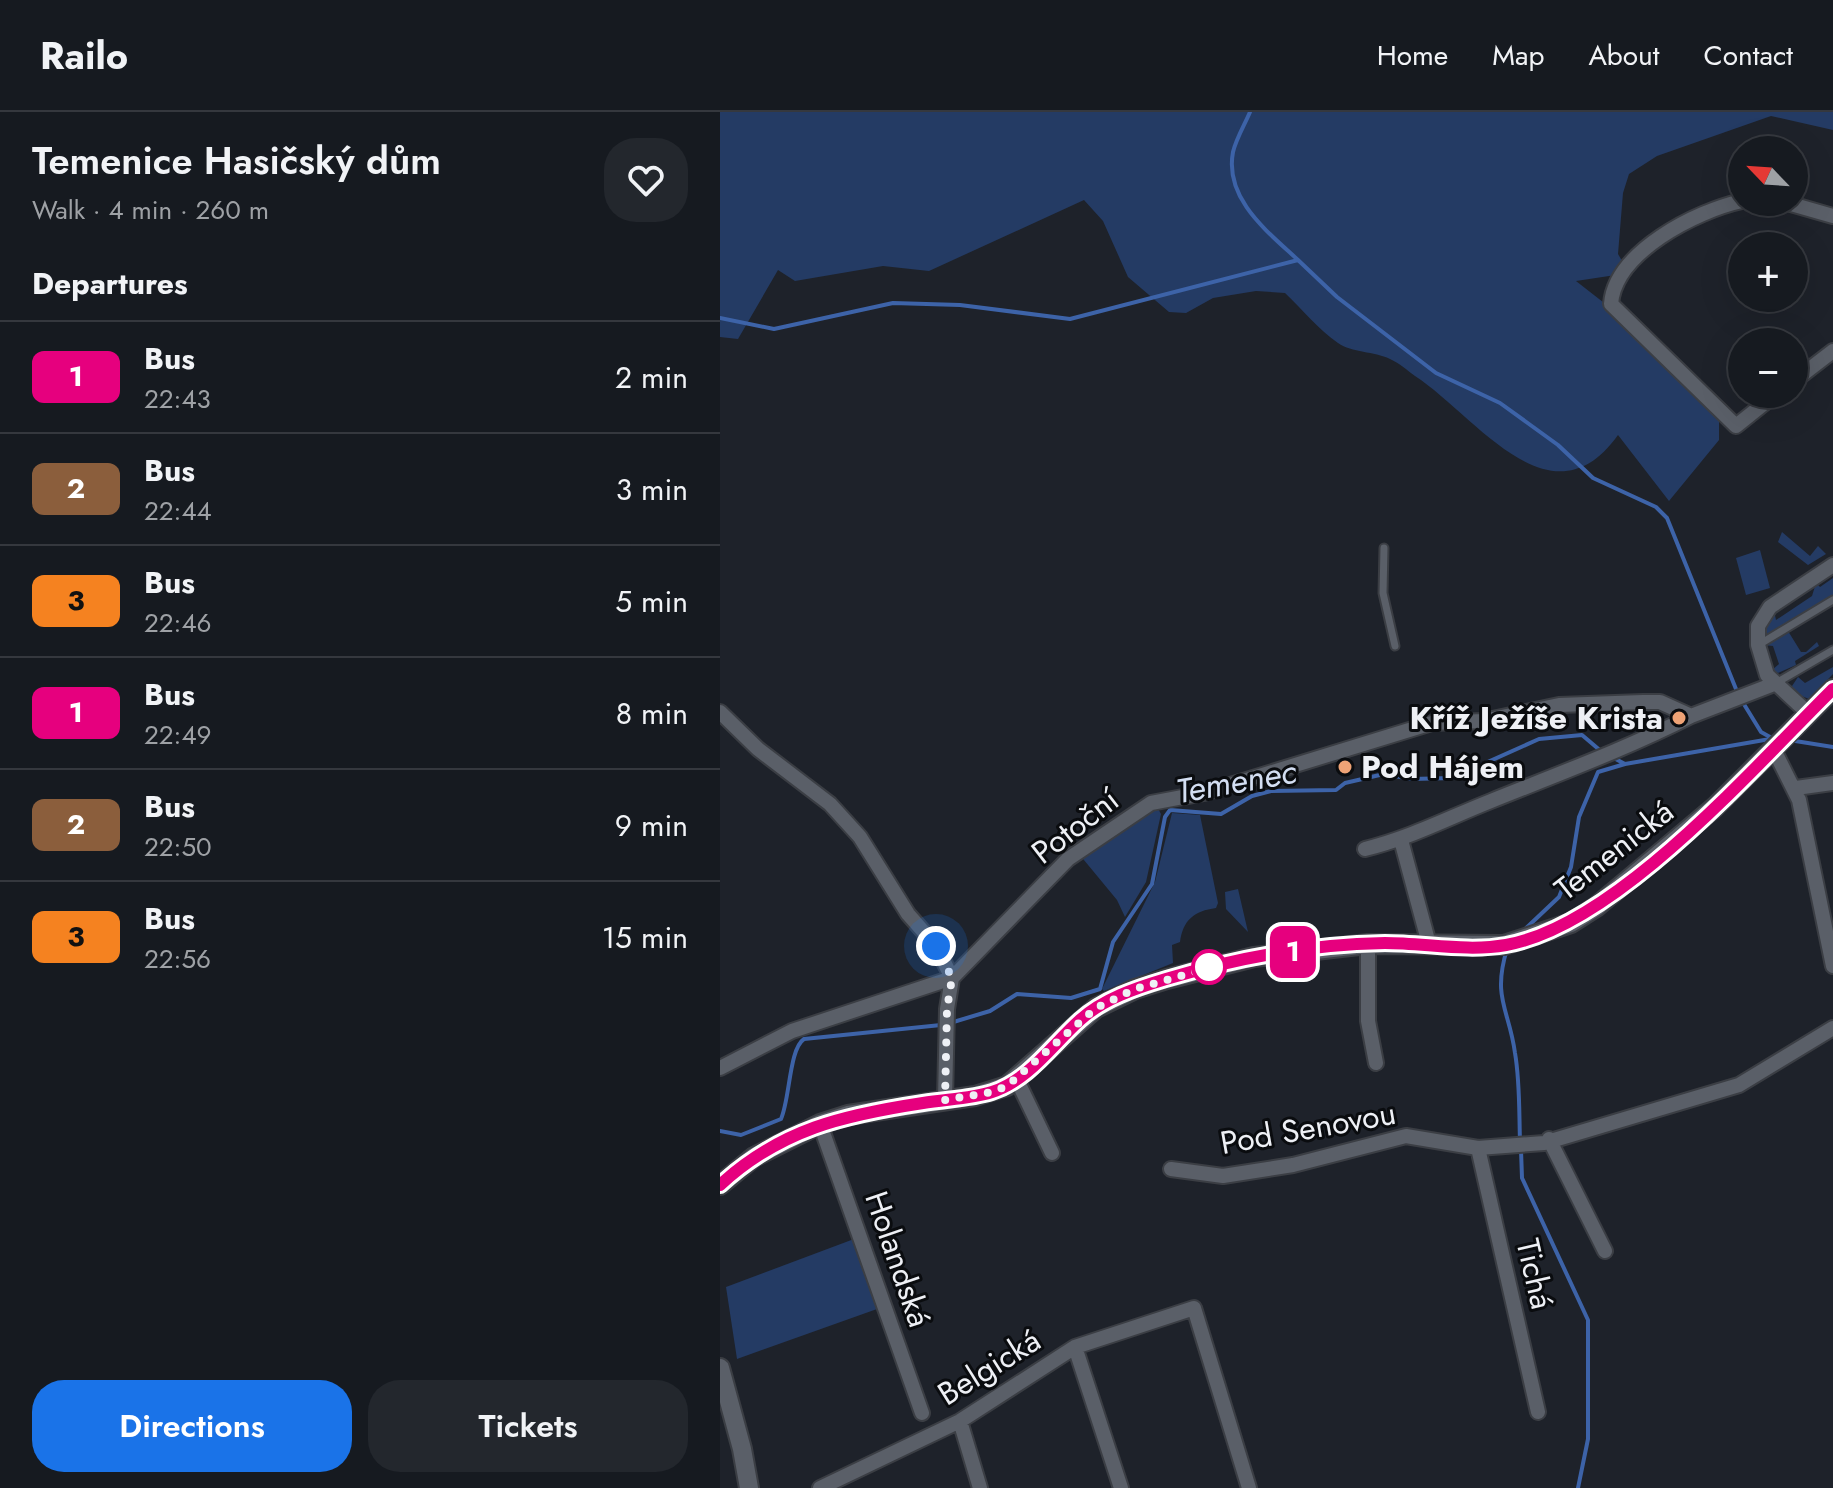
<!DOCTYPE html>
<html lang="en">
<head>
<meta charset="utf-8">
<style>
  body { margin:0; font-family:Jost,sans-serif; background:#23272d; color:#f1f3f6; height:100vh; display:flex; flex-direction:column; font-size:30px; white-space:nowrap }
  * { box-sizing:border-box; margin:0 }
  p { font-size:26px; color:#9ea1a5 }
  .icon { flex:none; width:44px; height:44px; fill:none; stroke:currentColor; stroke-width:2; stroke-linecap:round; stroke-linejoin:round }
  .map { position:relative; flex:1; overflow:hidden }
  .panel { display:flex; flex-direction:column; background:#161a20; width:720px }
  .panel>* { flex:none }
  .badge { padding:0 16px; border-radius:12px; font-size:28px; line-height:52px }
  .needle { width:52px; rotate:295deg }
  .fabs { position:absolute; left:1008px; top:24px; display:grid; gap:16px }
  .fabs a { display:grid; place-items:center; width:80px; height:80px; border-radius:50%; background:#161a20; box-shadow:0 8px 32px #0002,0 0 0 2px #35383e; font-size:40px }
  .you { position:absolute; width:40px; height:40px; margin:-20px; border:6px solid #fff; border-radius:50%; background:#1a73e8; box-shadow:0 0 0 12px #1a73e833 }
  .map>.badge { position:absolute; translate:-50% -50%; box-shadow:0 0 0 4px #fff }
  h2 { padding:0 32px; font-size:30px; line-height:72px }
  .round { display:grid; place-items:center; flex:none; width:84px; height:84px; border-radius:32px; background:#23272d }
  .overview { display:flex; align-items:center; justify-content:space-between; height:136px; padding:0 32px }
  h1 { font-size:38px; font-weight:600; line-height:60px }
  .cta { display:flex; gap:16px; margin-top:auto; padding:16px 32px }
  .cta a { flex:1; height:92px; border-radius:32px; background:#1a73e8; color:#fff; font-size:32px; font-weight:600; line-height:92px; text-align:center }
  .cta a+a { background:#23272d; color:#f1f3f6 }
  ul { padding:0; list-style:none }
  li { display:flex; align-items:center; gap:24px; height:112px; padding:0 32px; border-top:2px solid #35383e }
  li div { flex:1 }
  li b { display:block; font-size:30px }
  li em { font-style:normal }
  li .badge { min-width:88px; font-weight:700; text-align:center }
  header { display:flex; align-items:center; gap:48px; box-sizing:border-box; height:112px; padding:0 40px; background:#161a20; border-bottom:2px solid #35383e }
  header strong { font-size:38px }
  nav { display:flex; gap:44px; margin-inline-start:auto; font-size:28px }
  main { display:flex; flex:1; min-height:0 }
  .map>svg:first-child { display:block }
  .green { fill:#243b64 }
  .lines { fill:none; stroke-linecap:round; stroke-linejoin:round }
  .stream { stroke:#3d63a8; stroke-width:4 }
  .service-casing { stroke:#3b3e44; stroke-width:11 }
  .minor-casing { stroke:#3b3e44; stroke-width:18 }
  .tertiary-casing { stroke:#3b3e44; stroke-width:22 }
  .service { stroke:#5a5f68; stroke-width:7 }
  .minor { stroke:#5a5f68; stroke-width:14 }
  .tertiary { stroke:#5a5f68; stroke-width:18 }
  .line-casing { stroke:#fff; stroke-width:18 }
  .line { stroke:#e6007e; stroke-width:12 }
  .walk { stroke:#eef0f5; stroke-width:8; stroke-dasharray:0 14.4 }
  .poi-dot { fill:#efa376; stroke:#0a0c0f; stroke-width:3 }
  .stop-dot { fill:#fff; stroke:#e6007e; stroke-width:4 }
  .labels { text-anchor:middle; stroke-width:6; stroke-linejoin:round; paint-order:stroke }
  .poi-label { font-size:32px; font-weight:bold; fill:#eef0f5; stroke:#0a0c0f; text-anchor:end }
  .street-label { font-size:32px; fill:#eef0f5; stroke:#0a0c0f }
  .water-label { font-size:34px; font-style:italic; fill:#d3def2; stroke:#0a0c0f }
</style>
</head>
<body>
<header>
<strong>Railo</strong>
<nav><a>Home</a><a>Map</a><a>About</a><a>Contact</a></nav>
</header>
<main>
<section class="panel">
<div class="overview"><div><h1>Temenice Hasičský dům</h1><p>Walk · 4 min · 260 m</p></div><a class="round"><svg class="icon" aria-label="heart" viewBox="0 0 24 24"><path d="M12 20l-8-8c-3-5 5-10 8-4 3-6 11-1 8 4z"/></svg></a></div>
<h2>Departures</h2>
<ul>
<li><span class="badge" style="background:#e6007e;color:#fff">1</span><div><b>Bus</b><p>22:43</p></div><em>2 min</em></li>
<li><span class="badge" style="background:#8b5e3c;color:#fff">2</span><div><b>Bus</b><p>22:44</p></div><em>3 min</em></li>
<li><span class="badge" style="background:#f58220;color:#111">3</span><div><b>Bus</b><p>22:46</p></div><em>5 min</em></li>
<li><span class="badge" style="background:#e6007e;color:#fff">1</span><div><b>Bus</b><p>22:49</p></div><em>8 min</em></li>
<li><span class="badge" style="background:#8b5e3c;color:#fff">2</span><div><b>Bus</b><p>22:50</p></div><em>9 min</em></li>
<li><span class="badge" style="background:#f58220;color:#111">3</span><div><b>Bus</b><p>22:56</p></div><em>15 min</em></li>
</ul>
<div class="cta"><a>Directions</a><a>Tickets</a></div>
</section>
<div class="map">
<svg width="1113" height="1376" viewBox="0 0 1113 1376">
  <rect width="100%" height="100%" fill="#1e222a"/>
  <path class="green" d="M 0,0 L 1113,0 L 1113,18 L 1051,4 L 937,44 L 909,62 L 903,81 L 898,142 L 909,161 L 856,169 L 888,194 L 999,309 L 999,328 L 949,389 L 898,323 C 831,417 755,303 695,264 C 687,258 679,251 670,247 C 654,239 632,241 618,231 C 599,218 582,197 565,181 L 536,179 L 493,186 L 466,201 L 449,200 L 408,165 L 383,109 L 364,88 L 209,159 L 163,154 L 75,169 L 58,158 L 18,227 L 0,225 Z
    M 1062,420 L 1090,444 L 1098,434 L 1106,442 L 1088,453 L 1058,430 Z
    M 1040,438 L 1050,476 L 1026,483 L 1016,446 Z
    M 1113,466 L 1113,484 L 1043,526 L 1044,517 L 1054,499 L 1056,508 L 1092,484 L 1096,471 L 1100,475 Z
    M 1068,519 L 1081,540 L 1086,540 L 1097,530 L 1099,534 L 1075,549 L 1076,553 L 1058,561 L 1052,558 L 1059,552 L 1053,534 L 1044,533 Z
    M 1113,555 L 1113,562 L 1089,587 L 1074,581 L 1072,574 L 1078,565 L 1085,571 Z
    M 436,693 L 441,702 L 426,770 L 405,805 L 397,788 L 359,742 Z
    M 452,701 L 480,703 L 498,791 L 496,796 C 474,799 463,808 460,830 L 452,833 L 453,851 L 384,879 L 382,877 L 435,770 Z
    M 518,777 L 528,820 L 506,797 L 505,780 Z
    M 134,1127 L 157,1197 L 17,1247 L 6,1175 Z"/>
  <g class="lines">
    <path class="stream" d="M 530,0 C 525,12 516,27 513,40 C 504,87 548,120 578,148
      M 0,206 L 54,217 L 173,191 L 240,193 L 350,207 L 578,148 L 617,185 L 716,261 L 780,291 L 838,333 L 873,366 L 936,395 L 947,406 L 1018,582
      M 1022,589 L 1041,620 L 1050,625
      M 1069,628 L 1113,635
      M 890,644 L 905,652 L 1056,626
      M 803,819 L 839,785 L 851,755 L 859,705 L 878,660 L 905,652
      M 787,837 C 772,886 789,897 795,941 C 800,970 799,1000 800,1029
      M 230,911 L 270,899 L 297,882 L 351,886 L 380,877 L 393,830 L 432,772 L 445,705 L 450,698 L 501,702 L 532,684 L 551,679 L 616,678 L 625,671 L 664,662 L 691,667 L 732,666 L 819,627 L 862,623 L 882,640
      M 0,1019 L 21,1023 L 61,1007 C 70,987 69,937 84,927 L 221,913
      M 801,1038 L 802,1066 L 868,1208 L 868,1327 L 858,1376"/>
    <defs>
      <path id="service" d="M 664,436 L 663,481 L 675,534
        M 1040,532 L 1113,488
        M 1056,571 L 1113,538"/>
      <path id="minor" d="M 1022,89 C 976,99 895,140 891,192 L 1016,314 L 1056,282
        M 1064,90 L 1113,104
        M 1074,269 L 1113,239
        M 0,600 L 38,637 L 110,692 L 140,725 L 188,802 L 216,834 L 232,866 L 227,897 L 225,988
        M 1089,602 L 1047,563 L 1038,533 L 1038,514 L 1050,495 L 1113,453
        M 1053,636 L 1079,688 L 1113,854
        M 1076,676 L 1113,671
        M 681,728 L 709,832
        M 645,737 C 690,726 728,706 771,689 C 838,662 906,637 971,604
        M 648,832 L 648,909 L 656,951
        M 0,956 L 72,919 L 232,866 L 348,747 L 431,691 L 484,681 L 712,611 L 763,609 L 839,593 L 923,590 L 940,590 L 971,604 L 1054,572
        M 297,968 L 332,1041
        M 100,1012 L 202,1301
        M 829,1027 L 885,1139
        M 758,1036 L 818,1300
        M 451,1057 L 503,1064 L 573,1053 L 686,1024 L 758,1036 L 824,1031 L 1019,973 L 1113,916
        M 355,1235 L 401,1376
        M 240,1309 L 260,1376
        M 100,1376 L 240,1309 L 355,1235 L 474,1196 L 529,1376"/>
      <path id="tertiary" d="M 0,1073 L 34,1045 L 100,1012 L 128,1003 L 255,984 L 287,974 L 376,896 L 415,877 L 447,867 L 534,845 L 648,832 L 784,833 L 851,811 L 876,795 L 995,695 L 1113,577
        M 0,1256 L 22,1337 L 29,1376"/>
    </defs>
    <use href="#service" class="service-casing"/>
    <use href="#minor" class="minor-casing"/>
    <use href="#tertiary" class="tertiary-casing"/>
    <use href="#service" class="service"/>
    <use href="#minor" class="minor"/>
    <use href="#tertiary" class="tertiary"/>
  </g>
  <g class="lines">
    <defs>
      <path id="line" d="M 0,1073 C 61,1017 124,1003 203,991 C 226,987 250,987 272,980 C 309,968 332,933 360,908 C 383,887 416,876 446,867 C 516,846 592,832 665,831 C 705,831 747,840 786,833 C 897,813 1033,656 1113,577"/>
    </defs>
    <use href="#line" class="line-casing"/>
    <use href="#line" class="line"/>
    <path class="walk" d="M 216,834 L 232,866 L 227,897 L 225,988 L 272,980 L 287,974 L 376,896 L 415,877 L 499,853 L 489,855"/>
  </g>
  <g class="poi-dot">
    <circle cx="959" cy="606" r="8"/>
    <circle cx="625" cy="655" r="8"/>
  </g>
  <circle class="stop-dot" cx="489" cy="855" r="16"/>
  <g class="labels">
    <g class="poi-label">
      <text x="943" y="617">Kříž Ježíše Krista</text>
      <text x="641" y="666" text-anchor="start">Pod Hájem</text>
    </g>
    <g class="street-label">
      <text transform="translate(355 714) rotate(-38)" y="11">Potoční</text>
      <text transform="translate(894 738) rotate(-38)" y="11">Temenická</text>
      <text transform="translate(588 1016) rotate(-10)" y="11">Pod Senovou</text>
      <text transform="translate(178 1147) rotate(71)" y="11">Holandská</text>
      <text transform="translate(815 1162) rotate(77)" y="11">Tichá</text>
      <text transform="translate(269 1255) rotate(-32)" y="11">Belgická</text>
    </g>
    <g class="water-label">
      <text transform="translate(516 669) rotate(-10)" y="12">Temenec</text>
    </g>
  </g>
</svg>
<div class="fabs">
<a><svg class="needle" viewBox="-14 -14 28 28"><path d="M0-13l5 13h-10z" fill="#e53935"/><path d="M0 13l5-13h-10z" fill="#9ea1a5"/></svg></a>
<a>+</a>
<a>−</a>
</div>
<div class="you" style="left:216px;top:834px"></div>
<b class="badge" style="left:573px;top:840px;background:#e6007e;color:#fff">1</b>
</div>
</main>
</body>
</html>
